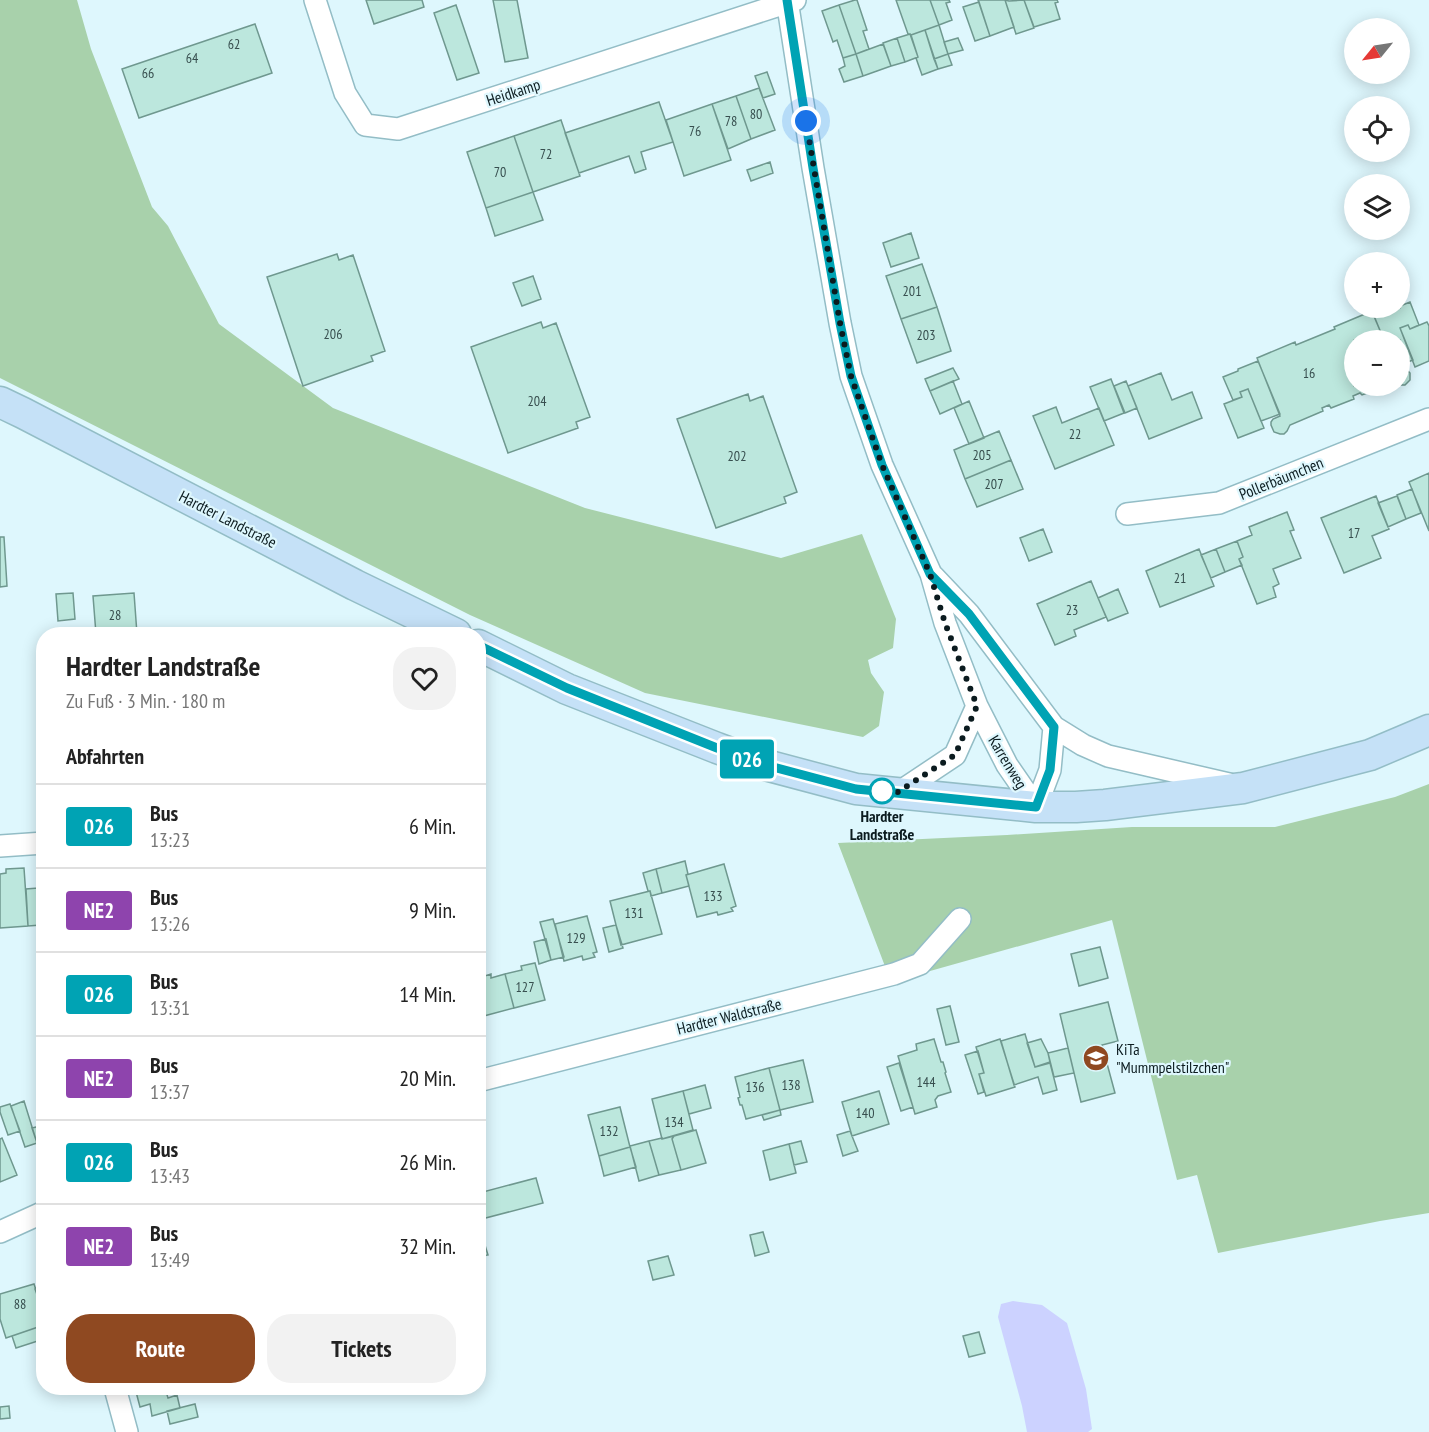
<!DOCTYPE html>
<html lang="de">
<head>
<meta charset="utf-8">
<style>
  body { margin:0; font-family:"PT Sans Narrow",sans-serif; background:#f2f2f2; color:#222; height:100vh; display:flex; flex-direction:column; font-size:22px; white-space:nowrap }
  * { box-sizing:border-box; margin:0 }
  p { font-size:20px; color:#767676 }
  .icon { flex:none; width:33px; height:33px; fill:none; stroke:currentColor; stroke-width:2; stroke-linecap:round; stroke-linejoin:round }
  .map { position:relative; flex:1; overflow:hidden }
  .sheet { position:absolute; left:36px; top:627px; width:450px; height:768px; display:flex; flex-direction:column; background:#fff; border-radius:24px; box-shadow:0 3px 15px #0003 }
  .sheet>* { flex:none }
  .badge { padding:0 12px; border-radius:4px; font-size:21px; line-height:39px }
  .needle { width:39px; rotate:240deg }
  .buttons { position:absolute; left:1344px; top:18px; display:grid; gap:12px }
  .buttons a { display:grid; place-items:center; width:66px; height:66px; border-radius:50%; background:#fff; box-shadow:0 3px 15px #0003; font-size:30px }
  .you { position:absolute; width:30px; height:30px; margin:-15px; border:4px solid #fff; border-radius:50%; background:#1a73e8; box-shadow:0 0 0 9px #1a73e833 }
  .map>.badge { position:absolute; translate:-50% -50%; box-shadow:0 0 0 3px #fff }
  h2 { padding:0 30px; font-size:22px; line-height:54px }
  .round { display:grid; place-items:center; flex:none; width:63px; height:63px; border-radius:24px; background:#f2f2f2 }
  .head { display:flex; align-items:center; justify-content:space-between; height:102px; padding:0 30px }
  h1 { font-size:28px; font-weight:700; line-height:45px }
  .button { display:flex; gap:12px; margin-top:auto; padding:12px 30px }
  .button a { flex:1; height:69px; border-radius:24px; background:#8f4921; color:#fff; font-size:24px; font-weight:700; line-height:69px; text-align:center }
  .button a+a { background:#f2f2f2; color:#222 }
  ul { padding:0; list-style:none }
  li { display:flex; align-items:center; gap:18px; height:84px; padding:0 30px; border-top:2px solid #e0e0e0 }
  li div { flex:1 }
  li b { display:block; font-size:22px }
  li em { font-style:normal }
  li .badge { min-width:66px; font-weight:700; text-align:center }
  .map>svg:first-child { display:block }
  .green { fill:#a8d1ab }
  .water { fill:#ccd2ff }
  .building { fill:#bce7dd; stroke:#6f988f; stroke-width:1.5 }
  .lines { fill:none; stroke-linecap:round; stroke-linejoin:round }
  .street-casing { stroke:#93bdc6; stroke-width:24 }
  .secondary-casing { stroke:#93bdc6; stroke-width:33 }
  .street { stroke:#fff; stroke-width:21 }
  .secondary { stroke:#c5e1f7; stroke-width:30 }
  .line-casing { stroke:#fff; stroke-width:14 }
  .line { stroke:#00a3b4; stroke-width:9 }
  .walk { stroke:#0b1b1f; stroke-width:6; stroke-dasharray:0 10.8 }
  .stop-dot { fill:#fff; stroke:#00a3b4; stroke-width:3 }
  .labels { text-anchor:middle; stroke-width:4.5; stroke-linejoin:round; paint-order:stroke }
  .number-label { font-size:14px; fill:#374e4e }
  .street-label { font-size:16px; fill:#0b1b1f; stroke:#def7fd }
  .stop-label { font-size:16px; font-weight:bold; fill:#0b1b1f; stroke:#def7fd }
  .poi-label { font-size:16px; fill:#0b1b1f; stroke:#def7fd; text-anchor:start }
</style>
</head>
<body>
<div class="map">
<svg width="1429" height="1432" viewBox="0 0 1429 1432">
  <rect width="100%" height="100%" fill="#def7fd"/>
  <path class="green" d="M 0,0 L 77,0 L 91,49 L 152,207 L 168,226 L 219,324 L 333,408 L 585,508 L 781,558 L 862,534 L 896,619 L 893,648 L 868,660 L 871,673 L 884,692 L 879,726 L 863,737 L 645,693 L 470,615 L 0,378 Z
    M 1429,784 L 1429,1213 L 1380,1221 L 1218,1253 L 1197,1175 L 1177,1180 L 1112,920 L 891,982 L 838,843 L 1007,835 L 1132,827 L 1275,827 L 1395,797 Z"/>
  <path class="water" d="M 1013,1301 L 1042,1305 L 1067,1323 L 1086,1389 L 1092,1429 L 1088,1432 L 1027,1432 L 1022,1406 L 998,1317 L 1001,1304 Z"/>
  <path class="building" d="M 366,0 L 422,0 L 424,7 L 374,24 Z
    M 493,0 L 517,0 L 528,58 L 505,62 Z
    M 855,0 L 857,0 L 867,30 L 863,31 L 869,49 L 856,54 L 839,5 Z
    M 896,0 L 930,0 L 939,25 L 911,35 L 910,34 L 908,34 Z
    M 930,0 L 949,0 L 950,2 L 946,3 L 952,20 L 939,25 Z
    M 978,0 L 1005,0 L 1014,27 L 990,36 Z
    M 1005,0 L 1009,1 L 1024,0 L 1034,28 L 1016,34 Z
    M 1024,0 L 1057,0 L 1058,2 L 1055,3 L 1060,19 L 1034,27 Z
    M 979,2 L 990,36 L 975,41 L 963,7 Z
    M 456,5 L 479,73 L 457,80 L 434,13 Z
    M 839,5 L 856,54 L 843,58 L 837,40 L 833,42 L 822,11 Z
    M 255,24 L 272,73 L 139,118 L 122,69 Z
    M 939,25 L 948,54 L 934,59 L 925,30 Z
    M 925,30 L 938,69 L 922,75 L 916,58 L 918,57 L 911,35 Z
    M 910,34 L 918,57 L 905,62 L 897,38 Z
    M 897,38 L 905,62 L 891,66 L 883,43 Z
    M 958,38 L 963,50 L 948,54 L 944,42 Z
    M 883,44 L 891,66 L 863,76 L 856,54 Z
    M 856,54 L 863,76 L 844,82 L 839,69 L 845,66 L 843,58 Z
    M 948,54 L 952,65 L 938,69 L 934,59 Z
    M 767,72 L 775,94 L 763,98 L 755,76 Z
    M 759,88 L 775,130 L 751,139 L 736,96 Z
    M 736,96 L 751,139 L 728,149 L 712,104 Z
    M 659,102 L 673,142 L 641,152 L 646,169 L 635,173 L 629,156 L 579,173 L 565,133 Z
    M 712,104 L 731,160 L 684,176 L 666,120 Z
    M 561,120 L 580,176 L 533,192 L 514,136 Z
    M 514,136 L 533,192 L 486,208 L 467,152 Z
    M 770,162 L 773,173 L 751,181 L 747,170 Z
    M 533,192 L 543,220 L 495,236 L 486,208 Z
    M 911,233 L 919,258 L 891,267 L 883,243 Z
    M 337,254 L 339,260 L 353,255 L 385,351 L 371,356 L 373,361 L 303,386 L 267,277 Z
    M 922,264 L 937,307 L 901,319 L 886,276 Z
    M 533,276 L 541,299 L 522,306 L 513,283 Z
    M 1410,302 L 1419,325 L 1410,329 L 1408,325 L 1400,328 L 1413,360 L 1400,365 L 1400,340 L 1384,340 L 1373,314 L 1389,308 L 1400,308 L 1400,306 Z
    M 937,307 L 951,351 L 917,363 L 901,319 Z
    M 1372,311 L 1384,340 L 1354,340 L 1354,386 L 1387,386 L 1362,395 L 1360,393 L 1353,396 L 1354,399 L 1331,408 L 1329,405 L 1322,408 L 1323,411 L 1290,425 L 1287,431 L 1284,434 L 1280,434 L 1274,432 L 1271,425 L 1271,422 L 1273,419 L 1280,416 L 1257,358 L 1295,342 L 1296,345 L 1335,329 L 1334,327 Z
    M 541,322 L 543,328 L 556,323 L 590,417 L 576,422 L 578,428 L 508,453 L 471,347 Z
    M 1427,322 L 1429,326 L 1429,361 L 1415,367 L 1400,328 L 1408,325 L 1410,329 Z
    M 1258,361 L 1280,414 L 1261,421 L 1248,389 L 1240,392 L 1242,397 L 1233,400 L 1223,377 L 1238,371 L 1238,369 Z
    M 1400,367 L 1405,368 L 1410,373 L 1410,380 L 1405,385 L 1400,385 Z
    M 953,368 L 959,379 L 930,391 L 925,379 Z
    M 1161,373 L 1172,400 L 1192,392 L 1202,418 L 1149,439 L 1128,386 Z
    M 1111,379 L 1124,413 L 1104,421 L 1090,387 Z
    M 953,381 L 962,404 L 940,414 L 930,391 Z
    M 1126,381 L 1137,408 L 1125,413 L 1114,386 Z
    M 1248,389 L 1264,428 L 1238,438 L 1224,404 L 1242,397 L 1240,392 Z
    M 748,394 L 750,401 L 763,396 L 797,492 L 784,497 L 786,503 L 716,528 L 677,419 Z
    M 969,401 L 984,438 L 969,444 L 954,408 Z
    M 1056,407 L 1062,423 L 1099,408 L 1114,445 L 1055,469 L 1033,416 Z
    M 999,431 L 1011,460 L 965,479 L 954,450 Z
    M 1011,460 L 1023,489 L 977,507 L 965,479 Z
    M 1429,473 L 1429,531 L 1409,482 Z
    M 1412,489 L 1421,513 L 1406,519 L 1397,495 Z
    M 1376,496 L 1389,529 L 1372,536 L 1381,558 L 1344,573 L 1321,518 Z
    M 1397,496 L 1406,519 L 1388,527 L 1378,503 Z
    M 1287,512 L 1294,530 L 1290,531 L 1301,558 L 1273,569 L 1279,584 L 1273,587 L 1276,597 L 1257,604 L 1239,559 L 1243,557 L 1237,541 L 1252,535 L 1249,527 Z
    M 1043,529 L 1052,552 L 1029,561 L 1020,538 Z
    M 0,537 L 4,537 L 7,586 L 0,587 Z
    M 1237,541 L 1243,557 L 1239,559 L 1242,565 L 1225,572 L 1216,549 Z
    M 1199,549 L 1214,586 L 1160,607 L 1146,571 Z
    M 1216,549 L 1225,572 L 1211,578 L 1201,555 Z
    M 1091,581 L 1106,617 L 1074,630 L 1076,636 L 1055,645 L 1037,604 Z
    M 1118,589 L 1128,613 L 1108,621 L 1098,598 Z
    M 73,593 L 75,619 L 58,621 L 56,594 Z
    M 134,593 L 137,634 L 96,634 L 93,596 Z
    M 685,861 L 688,874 L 686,875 L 689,886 L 662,893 L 656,869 Z
    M 724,864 L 736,906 L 731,908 L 733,911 L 718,915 L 717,912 L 697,917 L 686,875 Z
    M 24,868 L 28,926 L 0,928 L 0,874 L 6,873 L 6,869 Z
    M 656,869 L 662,893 L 651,896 L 650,891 L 648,891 L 643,873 Z
    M 37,870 L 44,870 L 44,907 L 40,908 Z
    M 38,888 L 41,925 L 28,926 L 26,889 Z
    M 650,891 L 662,934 L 621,945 L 610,901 Z
    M 587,916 L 597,952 L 593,953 L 595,957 L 583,960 L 582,956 L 564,961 L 555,924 Z
    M 553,919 L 564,957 L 551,960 L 540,922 Z
    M 616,925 L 623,948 L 609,952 L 603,928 Z
    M 546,939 L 551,960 L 539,964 L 534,942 Z
    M 1100,947 L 1108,978 L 1079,986 L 1071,954 Z
    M 535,963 L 545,1000 L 514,1008 L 505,974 L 522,970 L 521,966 Z
    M 491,974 L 491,978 L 505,974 L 514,1008 L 480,1017 L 478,1011 L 478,978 Z
    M 1108,1002 L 1118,1041 L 1102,1045 L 1115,1093 L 1081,1102 L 1060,1014 Z
    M 950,1006 L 959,1042 L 946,1045 L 937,1009 Z
    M 1025,1034 L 1035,1067 L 1050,1063 L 1057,1090 L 1043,1094 L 1038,1077 L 1014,1085 L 1001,1041 Z
    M 934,1039 L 941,1062 L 943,1062 L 946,1072 L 945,1073 L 951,1092 L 938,1096 L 935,1100 L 937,1107 L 915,1114 L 898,1056 L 917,1050 L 916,1044 Z
    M 1000,1039 L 1015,1087 L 986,1096 L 979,1074 L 984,1073 L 976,1047 Z
    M 1041,1039 L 1048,1053 L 1050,1062 L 1035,1067 L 1027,1043 Z
    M 1068,1048 L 1074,1073 L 1054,1077 L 1048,1053 Z
    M 978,1051 L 984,1073 L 979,1074 L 984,1092 L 978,1094 L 965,1055 Z
    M 803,1060 L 813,1102 L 780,1110 L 769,1068 Z
    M 899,1063 L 913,1107 L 901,1111 L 887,1067 Z
    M 769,1068 L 780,1110 L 746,1119 L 742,1105 L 740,1105 L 738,1098 L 740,1097 L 735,1077 Z
    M 705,1085 L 711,1108 L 689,1114 L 683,1091 Z
    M 683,1091 L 693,1130 L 662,1139 L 652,1099 Z
    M 879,1091 L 889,1124 L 852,1136 L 842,1102 Z
    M 24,1101 L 37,1143 L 25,1147 L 11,1106 Z
    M 10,1104 L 20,1131 L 8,1135 L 0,1112 L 0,1107 Z
    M 620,1107 L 630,1147 L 599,1156 L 588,1115 Z
    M 780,1110 L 781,1115 L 764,1120 L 762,1115 Z
    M 44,1125 L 44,1164 L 32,1128 Z
    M 696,1130 L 706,1163 L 681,1170 L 672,1139 L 674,1136 Z
    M 850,1131 L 858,1151 L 843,1156 L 837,1135 Z
    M 674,1136 L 672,1139 L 681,1170 L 659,1175 L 649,1141 L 662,1138 L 662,1139 Z
    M 2,1138 L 17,1175 L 0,1182 L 0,1139 Z
    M 649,1141 L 659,1175 L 639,1181 L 630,1146 Z
    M 801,1141 L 807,1162 L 794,1165 L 789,1144 Z
    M 789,1144 L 796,1173 L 770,1180 L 763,1151 Z
    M 630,1147 L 636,1167 L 604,1176 L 599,1156 Z
    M 536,1178 L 543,1203 L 478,1220 L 479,1193 Z
    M 478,1229 L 482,1242 L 484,1242 L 488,1255 L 482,1256 L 481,1253 L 478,1253 Z
    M 763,1232 L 769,1252 L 755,1256 L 750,1235 Z
    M 668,1256 L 674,1275 L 653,1280 L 648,1261 Z
    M 34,1284 L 44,1314 L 44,1325 L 6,1338 L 0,1319 L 0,1294 Z
    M 44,1286 L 44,1314 L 35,1289 Z
    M 44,1325 L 44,1339 L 16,1348 L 12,1336 Z
    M 979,1332 L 985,1353 L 969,1357 L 963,1336 Z
    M 135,1388 L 165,1388 L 168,1398 L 177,1395 L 180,1408 L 152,1416 L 150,1404 L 140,1407 Z
    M 195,1404 L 198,1417 L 170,1424 L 167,1411 Z
    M 9,1406 L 10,1418 L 0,1419 L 0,1407 Z"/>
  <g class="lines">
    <defs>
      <path id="street" d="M 315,0 L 345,93 L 365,125 L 398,129 L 795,0
        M 787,0 L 813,168 L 840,323 L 851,376 L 882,465 L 931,574 L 945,623 L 977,706 L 1007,765 L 1036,807
        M 1127,514 L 1219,503 L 1429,419
        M 933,576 L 969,614 L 1054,727 L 1083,745 L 1108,756 L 1229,784
        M 898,793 L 955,755 L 977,706
        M 1036,807 L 1050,770 L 1054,727
        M 0,846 L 44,843
        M 478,1081 L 894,974 L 920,964 L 960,919
        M 0,1232 L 44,1212
        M 115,1388 L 127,1432"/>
      <path id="secondary" d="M 0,402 L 23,413 L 355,585 L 456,634
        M 478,645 L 567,689 L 717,748 L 758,763 L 856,789 L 1036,807 L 1076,807 L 1105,805 L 1243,788 L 1370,755 L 1429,730"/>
    </defs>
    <use href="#street" class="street-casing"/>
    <use href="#secondary" class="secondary-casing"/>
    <use href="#street" class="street"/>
    <use href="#secondary" class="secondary"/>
  </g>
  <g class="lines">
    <defs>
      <path id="line" d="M 478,645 L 567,688 L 717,748 L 758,763 L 856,789 L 1036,807 L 1050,770 L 1054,727 L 969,614 L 930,574 L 882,465 L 851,376 L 840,323 L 813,168 L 787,0"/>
    </defs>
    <use href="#line" class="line-casing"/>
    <use href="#line" class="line"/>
    <path class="walk" d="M 806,121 L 840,323 L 851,376 L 882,465 L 930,574 L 945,623 L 977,706 L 955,755 L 898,792 L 877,791 L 882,791"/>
  </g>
  <defs>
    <symbol id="school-disc" viewBox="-11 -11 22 22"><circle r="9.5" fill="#8f4921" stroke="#def7fd"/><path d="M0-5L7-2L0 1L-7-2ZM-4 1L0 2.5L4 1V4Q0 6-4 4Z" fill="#fff"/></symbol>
  </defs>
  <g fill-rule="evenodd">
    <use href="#school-disc" x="1081" y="1043" width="30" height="30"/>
  </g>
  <circle class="stop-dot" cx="882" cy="791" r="12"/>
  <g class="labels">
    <g class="number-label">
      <text x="234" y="49">62</text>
      <text x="192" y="63">64</text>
      <text x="148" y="78">66</text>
      <text x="756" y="119">80</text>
      <text x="731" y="126">78</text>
      <text x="695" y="136">76</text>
      <text x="546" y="159">72</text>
      <text x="500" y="177">70</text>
      <text x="912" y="296">201</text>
      <text x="333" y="339">206</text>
      <text x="926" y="340">203</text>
      <text x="1309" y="378">16</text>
      <text x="537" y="406">204</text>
      <text x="1075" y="439">22</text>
      <text x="982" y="460">205</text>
      <text x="737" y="461">202</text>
      <text x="994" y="489">207</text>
      <text x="1354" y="538">17</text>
      <text x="1180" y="583">21</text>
      <text x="1072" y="615">23</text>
      <text x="115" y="620">28</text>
      <text x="713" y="901">133</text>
      <text x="634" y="918">131</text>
      <text x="576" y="943">129</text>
      <text x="525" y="992">127</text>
      <text x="926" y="1087">144</text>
      <text x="791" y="1090">138</text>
      <text x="755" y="1092">136</text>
      <text x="865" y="1118">140</text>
      <text x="674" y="1127">134</text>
      <text x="609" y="1136">132</text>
      <text x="20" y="1309">88</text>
    </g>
    <g class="street-label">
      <text transform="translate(513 92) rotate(-18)" y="6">Heidkamp</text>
      <text transform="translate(1281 478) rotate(-22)" y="6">Pollerbäumchen</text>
      <text transform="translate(228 519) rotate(27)" y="6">Hardter Landstraße</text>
      <text transform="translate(1008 762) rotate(59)" y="6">Karrenweg</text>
      <text transform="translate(729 1016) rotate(-14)" y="6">Hardter Waldstraße</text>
    </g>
    <g class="stop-label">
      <text x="882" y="822">Hardter<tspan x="882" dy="18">Landstraße</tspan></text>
    </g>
    <g class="poi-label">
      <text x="1116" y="1055">KiTa<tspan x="1116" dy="18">"Mummpelstilzchen"</tspan></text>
    </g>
  </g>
</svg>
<div class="buttons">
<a><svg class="needle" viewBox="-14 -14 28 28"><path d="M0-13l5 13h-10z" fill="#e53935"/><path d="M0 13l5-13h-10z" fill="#767676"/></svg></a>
<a><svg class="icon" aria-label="locate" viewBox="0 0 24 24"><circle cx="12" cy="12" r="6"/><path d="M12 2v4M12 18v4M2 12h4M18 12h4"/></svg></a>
<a><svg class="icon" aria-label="layers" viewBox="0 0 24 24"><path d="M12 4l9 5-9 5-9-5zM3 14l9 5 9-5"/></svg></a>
<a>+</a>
<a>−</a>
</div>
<div class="you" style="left:806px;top:121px"></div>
<b class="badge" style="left:747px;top:759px;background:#00a3b4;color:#fff">026</b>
<section class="sheet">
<div class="head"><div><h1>Hardter Landstraße</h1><p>Zu Fuß · 3 Min. · 180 m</p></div><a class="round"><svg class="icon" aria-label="heart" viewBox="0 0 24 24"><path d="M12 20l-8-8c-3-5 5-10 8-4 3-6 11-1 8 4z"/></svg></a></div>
<h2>Abfahrten</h2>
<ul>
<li><span class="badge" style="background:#00a3b4;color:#fff">026</span><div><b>Bus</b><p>13:23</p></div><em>6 Min.</em></li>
<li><span class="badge" style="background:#8e44ad;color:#fff">NE2</span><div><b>Bus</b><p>13:26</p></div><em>9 Min.</em></li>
<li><span class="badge" style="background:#00a3b4;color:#fff">026</span><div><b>Bus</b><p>13:31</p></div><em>14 Min.</em></li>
<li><span class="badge" style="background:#8e44ad;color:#fff">NE2</span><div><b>Bus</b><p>13:37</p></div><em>20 Min.</em></li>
<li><span class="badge" style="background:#00a3b4;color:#fff">026</span><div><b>Bus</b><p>13:43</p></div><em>26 Min.</em></li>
<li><span class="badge" style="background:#8e44ad;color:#fff">NE2</span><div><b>Bus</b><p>13:49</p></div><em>32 Min.</em></li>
</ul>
<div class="button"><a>Route</a><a>Tickets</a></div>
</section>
</div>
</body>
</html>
